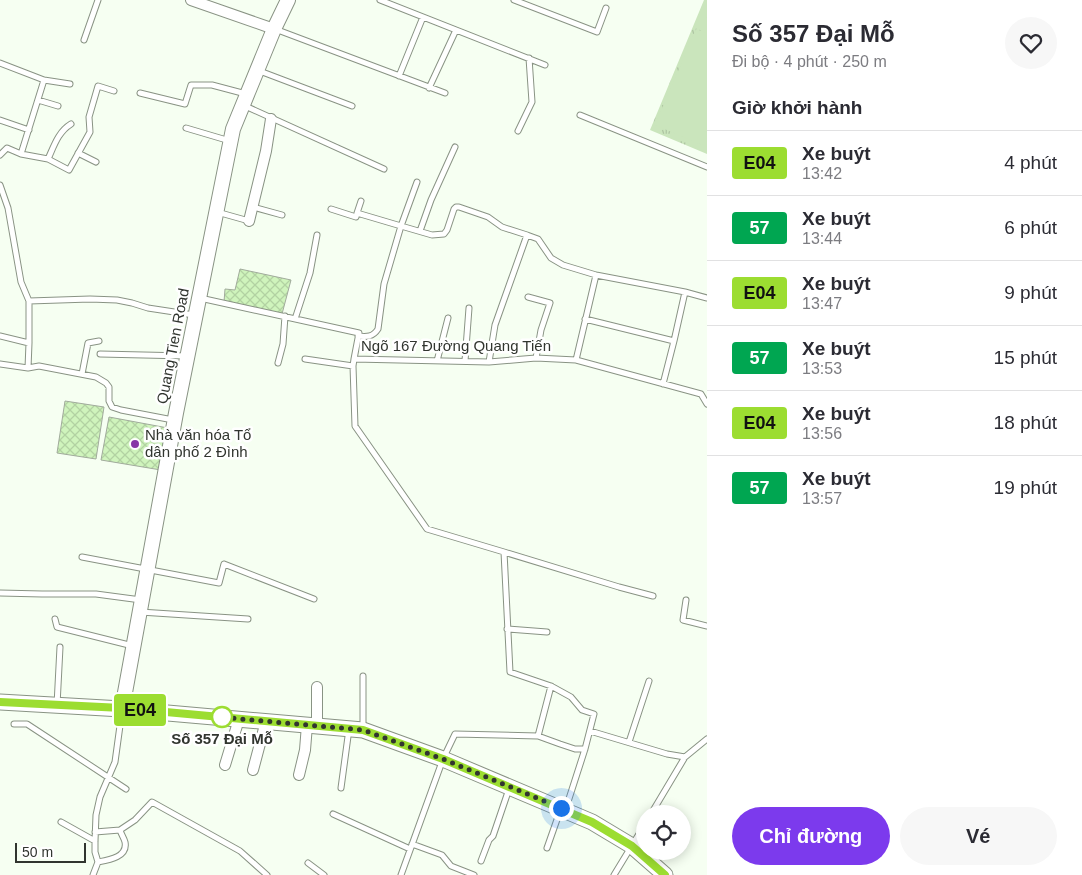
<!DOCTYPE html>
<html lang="vi">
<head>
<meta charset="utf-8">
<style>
  body { margin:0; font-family:Arial,sans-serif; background:#f7f7f7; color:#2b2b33; height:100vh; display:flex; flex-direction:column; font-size:19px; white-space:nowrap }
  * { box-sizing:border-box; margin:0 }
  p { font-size:16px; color:#7c7c81 }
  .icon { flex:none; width:28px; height:28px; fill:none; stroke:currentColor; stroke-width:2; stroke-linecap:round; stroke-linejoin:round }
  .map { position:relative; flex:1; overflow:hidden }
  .sheet { display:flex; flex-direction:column; background:#fff; width:375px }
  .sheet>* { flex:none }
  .badge { padding:0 10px; border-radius:4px; font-size:18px; line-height:32px }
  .buttons { position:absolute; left:636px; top:805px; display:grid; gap:10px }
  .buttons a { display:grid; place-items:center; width:55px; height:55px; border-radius:50%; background:#fff; box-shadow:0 2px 12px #0003; font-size:25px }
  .scale { position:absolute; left:15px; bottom:12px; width:71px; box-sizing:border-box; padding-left:5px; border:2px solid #31352f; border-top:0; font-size:14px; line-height:18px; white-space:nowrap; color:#31352f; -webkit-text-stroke:4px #fff; paint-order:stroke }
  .you { position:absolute; width:25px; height:25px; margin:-12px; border:4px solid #fff; border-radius:50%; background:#1a73e8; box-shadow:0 0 0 8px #1a73e833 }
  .map>.badge { position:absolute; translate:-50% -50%; box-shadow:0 0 0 2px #fff }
  h2 { padding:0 25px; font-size:19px; line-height:45px }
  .round { display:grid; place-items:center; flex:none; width:52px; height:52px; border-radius:26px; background:#f7f7f7 }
  .overview { display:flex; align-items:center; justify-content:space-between; height:85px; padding:0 25px }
  h1 { font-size:24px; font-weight:600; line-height:38px }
  .primary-button { display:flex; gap:10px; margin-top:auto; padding:10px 25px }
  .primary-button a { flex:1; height:58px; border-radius:30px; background:#7c3aed; color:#fff; font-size:20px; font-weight:600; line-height:58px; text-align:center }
  .primary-button a+a { background:#f7f7f7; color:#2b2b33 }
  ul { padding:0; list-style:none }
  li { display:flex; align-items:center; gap:15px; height:65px; padding:0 25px; border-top:1px solid #e1e1e2 }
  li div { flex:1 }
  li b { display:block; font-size:19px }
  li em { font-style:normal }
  li .badge { min-width:55px; font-weight:700; text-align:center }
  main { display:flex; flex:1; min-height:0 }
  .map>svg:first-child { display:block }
  .park { fill:url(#park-tufts) }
  .garden { fill:#cae5bc }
  .building { fill:url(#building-cross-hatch); stroke:#a1ab9c }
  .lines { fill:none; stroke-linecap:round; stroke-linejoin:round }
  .lane-casing { stroke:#899384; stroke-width:7 }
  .street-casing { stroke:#899384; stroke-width:12 }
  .secondary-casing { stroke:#899384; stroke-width:16 }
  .primary-casing { stroke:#899384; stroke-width:17 }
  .lane { stroke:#fff; stroke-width:5 }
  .street { stroke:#fff; stroke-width:10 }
  .secondary { stroke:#fff; stroke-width:14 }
  .primary { stroke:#fff; stroke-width:15 }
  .line-casing { stroke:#fff; stroke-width:11 }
  .line { stroke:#9cdd31; stroke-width:8 }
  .walk { stroke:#31352f; stroke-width:5; stroke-dasharray:0 9 }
  .poi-dot { fill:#8736a6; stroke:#fff; stroke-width:2 }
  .stop-dot { fill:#fff; stroke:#9cdd31; stroke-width:2.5 }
  .labels { text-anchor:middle; stroke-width:5; stroke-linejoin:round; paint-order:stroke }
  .street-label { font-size:15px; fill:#31352f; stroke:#fff }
  .poi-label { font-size:15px; fill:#31352f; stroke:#fff; text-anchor:start }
  .stop-label { font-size:15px; font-weight:bold; fill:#31352f; stroke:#fff }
</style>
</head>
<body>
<main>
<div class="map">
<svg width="707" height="875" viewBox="0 0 707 875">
  <defs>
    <pattern id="park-tufts" width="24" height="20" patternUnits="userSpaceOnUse" patternTransform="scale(1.25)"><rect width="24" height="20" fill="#cae5bc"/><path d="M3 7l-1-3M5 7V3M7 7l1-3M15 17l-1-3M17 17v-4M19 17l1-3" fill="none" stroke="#aec5a2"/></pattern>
    <pattern id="building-cross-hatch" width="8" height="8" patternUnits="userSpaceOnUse" patternTransform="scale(1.25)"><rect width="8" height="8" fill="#cff4bc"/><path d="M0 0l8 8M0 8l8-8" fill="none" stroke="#b2d2a2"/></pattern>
  </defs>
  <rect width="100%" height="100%" fill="#f6fff2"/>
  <path class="park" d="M 704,0 L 707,0 L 707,154 L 650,130 Z"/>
  <path class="garden" d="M 696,29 L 707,33 L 707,147 L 655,125 Z"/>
  <path class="building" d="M 240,269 L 291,280 L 282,314 L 224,302 L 225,289 L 235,290 Z
    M 65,401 L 104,407 L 96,459 L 57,453 Z
    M 109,417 L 168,428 L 161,470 L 101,460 Z"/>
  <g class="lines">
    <defs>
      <path id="lane" d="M 380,0 L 545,65
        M 514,0 L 597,32 L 606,8
        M 275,29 L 445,93
        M 84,40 L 98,0
        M 0,63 L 44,80 L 70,84
        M 257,70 L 352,106
        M 399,76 L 423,17
        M 429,88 L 456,30
        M 140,93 L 185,104 L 191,85 L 212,85 L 246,94
        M 38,100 L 58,106
        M 243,105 L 384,169
        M 580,115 L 707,167
        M 0,120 L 29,130
        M 186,128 L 230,141
        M 518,131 L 532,102 L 529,58
        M 78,153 L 96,162
        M 21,154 L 44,80
        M 0,155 L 7,148 L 21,154 L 48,159 L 69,170 L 90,132 L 89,117 L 98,86 L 114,91
        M 48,159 C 54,146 58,132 71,124
        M 0,185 L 8,208 L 21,282 L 29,301 L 29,343 L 28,368
        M 361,201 L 357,213 L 401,226 L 417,182
        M 253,207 L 282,215
        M 331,209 L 356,217 L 357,213
        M 217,212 L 249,221
        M 420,231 L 431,200 L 455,147
        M 528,297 L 550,303 L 541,330 L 536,358
        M 200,298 L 359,333 L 354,359 L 489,362 L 536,358 L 576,360 L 701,394 L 707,404
        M 29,301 L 90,299 L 117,300 L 132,303 L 148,308 L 194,315
        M 295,319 L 310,273 L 317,235
        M 585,319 L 674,341
        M 0,336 L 29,343
        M 358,336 C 367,337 373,337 378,329 L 384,284 L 401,226 L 432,235 L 444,234 L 447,230 L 454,209 L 456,207 L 459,207 L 488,217 L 502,227 L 527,235
        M 100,354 L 187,356
        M 305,359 L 353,366
        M 354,359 L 353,366 L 355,426 L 427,529 L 504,552 L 510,672 L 551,686 L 571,697 L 582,710 L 594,714 L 585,749 L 566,808
        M 576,360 L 596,275
        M 437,361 L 448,318
        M 465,361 L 469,308
        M 489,362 L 495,325 L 527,235 L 538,239 L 551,258 L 563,265 L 596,275 L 685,292 L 707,298
        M 278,363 L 283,344 L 285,316
        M 0,364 L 28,368 L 39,366 L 96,377 L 106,383 L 109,387 L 109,401 L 112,407 L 121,410 L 173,420
        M 82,374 L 88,343 L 99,341
        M 663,384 L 674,341 L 685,292
        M 504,552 L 619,587 L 653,596
        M 82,557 L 219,583 L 224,564 L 314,599
        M 0,593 L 42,594 L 96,594 L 141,600
        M 686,600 L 683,620 L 707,626
        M 140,612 L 248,619
        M 55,619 L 57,627 L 133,646
        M 507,629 L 547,632
        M 363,676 L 363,729
        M 57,705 L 60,647
        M 14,724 L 27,724 L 126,789
        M 590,731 L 667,754 L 685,757
        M 538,736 L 551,686
        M 629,742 L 649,681
        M 341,788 L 349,729
        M 333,814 L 410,849
        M 651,814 L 685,757 L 707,739
        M 61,822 L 95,841
        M 95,832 L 120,830 L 135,820 L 152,802 L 240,851 L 267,875
        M 412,844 L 442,855 L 451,866 L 474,875
        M 547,848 L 560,811
        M 481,861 L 489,840 L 493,836 L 509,789
        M 98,862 C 109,860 128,857 125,842 C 124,838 121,834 120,830
        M 308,863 L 324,875
        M 93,875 L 98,862 L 95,852 L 95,841 L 96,815 L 100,797 L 115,762 L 122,711
        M 401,875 L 443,759 L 455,734 L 538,736 L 560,744 L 575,749 L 585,749
        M 614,875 L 645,824"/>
      <path id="street" d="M 191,0 L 274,29
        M 249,221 L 266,151 L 271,119
        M 317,687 L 317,726
        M 225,765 L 239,719
        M 253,770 L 266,721
        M 299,775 L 305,750 L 307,725"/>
      <path id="secondary" d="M 122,709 L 176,413 L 233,129 L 274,29 L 288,0"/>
      <path id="primary" d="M 0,702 L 122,709 L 363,730 L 443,759 L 592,822 L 632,846 L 665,875"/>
    </defs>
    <use href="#lane" class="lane-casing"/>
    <use href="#street" class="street-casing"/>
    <use href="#secondary" class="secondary-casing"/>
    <use href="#primary" class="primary-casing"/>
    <use href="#lane" class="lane"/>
    <use href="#street" class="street"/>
    <use href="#secondary" class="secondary"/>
    <use href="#primary" class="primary"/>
  </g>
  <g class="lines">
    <defs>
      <path id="line" d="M 0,702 L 122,708 L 363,730 L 443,759 L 592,822 L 632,846 L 665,875"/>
    </defs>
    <use href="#line" class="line-casing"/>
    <use href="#line" class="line"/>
    <path class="walk" d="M 222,717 L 219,717 L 363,730 L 443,759 L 561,808"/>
  </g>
  <circle class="poi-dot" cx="135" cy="444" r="5"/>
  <circle class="stop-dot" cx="222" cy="717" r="10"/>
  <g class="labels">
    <g class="street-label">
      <text transform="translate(173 346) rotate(-79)" y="5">Quang Tien Road</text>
      <text x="456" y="351">Ngõ 167 Đường Quang Tiến</text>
    </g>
    <g class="poi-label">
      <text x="145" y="440">Nhà văn hóa Tổ<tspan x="145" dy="17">dân phố 2 Đình</tspan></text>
    </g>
    <g class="stop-label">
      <text x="222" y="744">Số 357 Đại Mỗ</text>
    </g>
  </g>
</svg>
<div class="buttons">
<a><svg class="icon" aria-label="locate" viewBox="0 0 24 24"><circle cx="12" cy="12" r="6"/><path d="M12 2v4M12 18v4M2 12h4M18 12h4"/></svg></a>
</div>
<div class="scale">50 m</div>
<div class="you" style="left:561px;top:808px"></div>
<b class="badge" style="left:140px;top:710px;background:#9cdd31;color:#111">E04</b>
</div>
<section class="sheet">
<div class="overview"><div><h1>Số 357 Đại Mỗ</h1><p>Đi bộ · 4 phút · 250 m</p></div><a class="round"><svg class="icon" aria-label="heart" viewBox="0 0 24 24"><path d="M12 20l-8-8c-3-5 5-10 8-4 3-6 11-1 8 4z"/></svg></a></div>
<h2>Giờ khởi hành</h2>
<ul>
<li><span class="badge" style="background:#9cdd31;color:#111">E04</span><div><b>Xe buýt</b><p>13:42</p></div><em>4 phút</em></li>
<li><span class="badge" style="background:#00a651;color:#fff">57</span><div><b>Xe buýt</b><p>13:44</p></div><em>6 phút</em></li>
<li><span class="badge" style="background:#9cdd31;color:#111">E04</span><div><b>Xe buýt</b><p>13:47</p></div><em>9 phút</em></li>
<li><span class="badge" style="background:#00a651;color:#fff">57</span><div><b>Xe buýt</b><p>13:53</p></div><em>15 phút</em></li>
<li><span class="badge" style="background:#9cdd31;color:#111">E04</span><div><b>Xe buýt</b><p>13:56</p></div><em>18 phút</em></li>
<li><span class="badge" style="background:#00a651;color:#fff">57</span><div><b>Xe buýt</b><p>13:57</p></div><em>19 phút</em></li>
</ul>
<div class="primary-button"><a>Chỉ đường</a><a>Vé</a></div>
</section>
</main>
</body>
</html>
